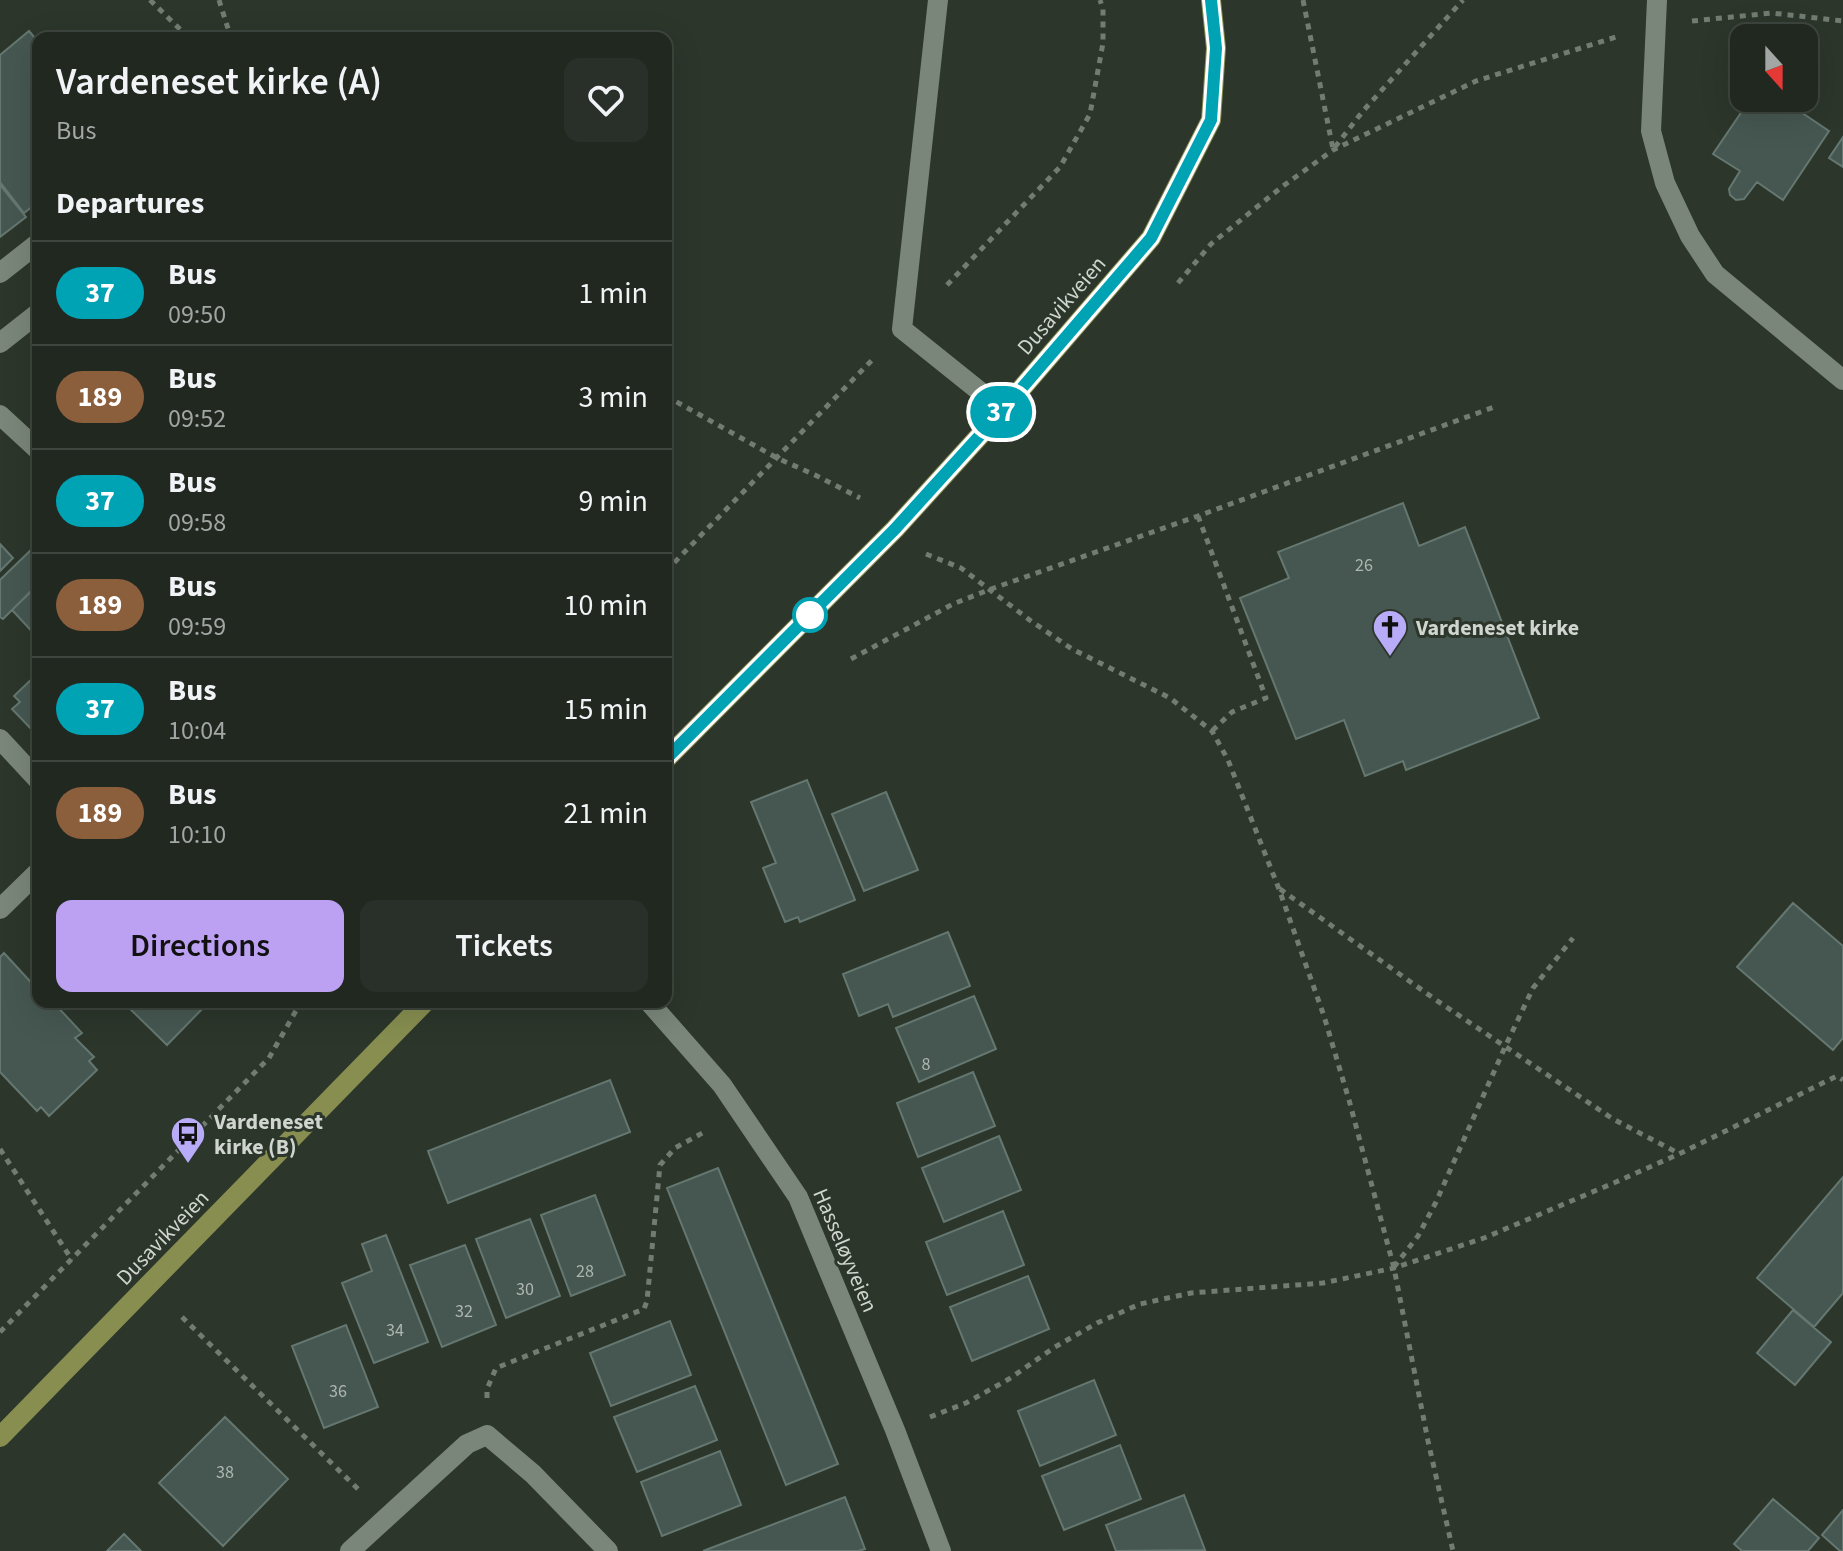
<!DOCTYPE html>
<html lang="en">
<head>
<meta charset="utf-8">
<style>
  body { margin:0; font-family:"Source Sans 3",sans-serif; background:#293029; color:#f1f3f6; height:100vh; display:flex; flex-direction:column; font-size:30px; white-space:nowrap }
  * { box-sizing:border-box; margin:0 }
  p { font-size:26px; color:#a2a6a5 }
  .icon { flex:none; width:44px; height:44px; fill:none; stroke:currentColor; stroke-width:2; stroke-linecap:round; stroke-linejoin:round }
  .map { position:relative; flex:1; overflow:hidden }
  .drawer { position:absolute; left:32px; top:32px; width:640px; height:976px; display:flex; flex-direction:column; background:#212820; border-radius:16px; box-shadow:0 8px 32px #0002,0 0 0 2px #3e443e }
  .drawer>* { flex:none }
  .badge { padding:0 16px; border-radius:26px; font-size:28px; line-height:52px }
  .needle { width:52px; rotate:159deg }
  .buttons { position:absolute; left:1730px; top:24px; display:grid; gap:16px }
  .buttons a { display:grid; place-items:center; width:88px; height:88px; border-radius:16px; background:#212820; box-shadow:0 8px 32px #0002,0 0 0 2px #3e443e; font-size:40px }
  .map>.badge { position:absolute; translate:-50% -50%; box-shadow:0 0 0 4px #fff }
  h2 { padding:0 24px; font-size:30px; line-height:72px }
  .round { display:grid; place-items:center; flex:none; width:84px; height:84px; border-radius:16px; background:#293029 }
  .overview { display:flex; align-items:center; justify-content:space-between; height:136px; padding:0 24px }
  h1 { font-size:38px; font-weight:600; line-height:60px }
  .button { display:flex; gap:16px; margin-top:auto; padding:16px 24px }
  .button a { flex:1; height:92px; border-radius:16px; background:#bca0f2; color:#111; font-size:32px; font-weight:600; line-height:92px; text-align:center }
  .button a+a { background:#293029; color:#f1f3f6 }
  ul { padding:0; list-style:none }
  li { display:flex; align-items:center; gap:24px; height:104px; padding:0 24px; border-top:2px solid #3e443e }
  li div { flex:1 }
  li b { display:block; font-size:30px }
  li em { font-style:normal }
  li .badge { min-width:88px; font-weight:700; text-align:center }
  .map>svg:first-child { display:block }
  .building { fill:#465751; stroke:#647770; stroke-width:2 }
  .lines { fill:none; stroke-linecap:round; stroke-linejoin:round }
  .path { stroke:#737c72; stroke-width:5; stroke-dasharray:6 6; stroke-linecap:butt }
  .minor { stroke:#7a8679; stroke-width:20 }
  .major { stroke:#878e50; stroke-width:20 }
  .line-casing { stroke:#fff; stroke-width:18 }
  .line { stroke:#00a3b4; stroke-width:12 }
  .stop-dot { fill:#fff; stroke:#00a3b4; stroke-width:4 }
  .labels { text-anchor:middle; stroke-width:6; stroke-linejoin:round; paint-order:stroke }
  .number-label { font-size:18px; fill:#aeb6b0 }
  .street-label { font-size:22px; fill:#d0d6cf; stroke:#2c362b }
  .poi-label { font-size:22px; font-weight:bold; fill:#d0d6cf; stroke:#2c362b; text-anchor:start }
</style>
</head>
<body>
<div class="map">
<svg width="1843" height="1551" viewBox="0 0 1843 1551">
  <rect width="100%" height="100%" fill="#2c362b"/>
  <path class="building" d="M 29,31 L 34,37 L 51,37 L 52,38 L 38,38 L 38,202 L 24,213 L 0,182 L 0,55 Z
    M 1751,98 L 1780,98 L 1829,131 L 1783,200 L 1757,182 L 1744,199 L 1736,200 L 1730,195 L 1729,189 L 1740,171 L 1713,154 Z
    M 1843,137 L 1843,167 L 1829,158 Z
    M 0,185 L 26,217 L 0,237 Z
    M 1403,503 L 1419,546 L 1465,527 L 1539,718 L 1406,770 L 1403,761 L 1365,776 L 1344,720 L 1296,739 L 1240,598 L 1289,578 L 1278,552 Z
    M 38,543 L 38,584 L 3,619 L 0,617 L 0,580 Z
    M 0,544 L 13,558 L 0,571 Z
    M 38,585 L 38,638 L 12,610 Z
    M 38,673 L 38,734 L 37,735 L 12,709 L 20,702 L 14,696 Z
    M 807,780 L 855,900 L 800,922 L 798,917 L 785,922 L 763,868 L 776,863 L 751,802 Z
    M 886,792 L 918,870 L 864,891 L 832,814 Z
    M 1793,903 L 1843,946 L 1843,1038 L 1833,1050 L 1737,967 Z
    M 948,932 L 970,986 L 893,1017 L 888,1004 L 859,1016 L 843,974 Z
    M 4,953 L 38,990 L 38,1002 L 53,1002 L 82,1033 L 75,1038 L 94,1057 L 89,1061 L 97,1070 L 49,1116 L 41,1107 L 37,1111 L 0,1072 L 0,957 Z
    M 974,996 L 996,1049 L 919,1082 L 896,1028 Z
    M 123,1002 L 209,1002 L 167,1045 Z
    M 973,1072 L 995,1126 L 918,1157 L 897,1103 Z
    M 610,1080 L 630,1132 L 448,1203 L 428,1151 Z
    M 999,1136 L 1021,1190 L 944,1222 L 922,1168 Z
    M 718,1168 L 838,1464 L 786,1485 L 667,1188 Z
    M 1843,1177 L 1843,1293 L 1814,1327 L 1757,1278 Z
    M 595,1195 L 625,1275 L 571,1296 L 541,1215 Z
    M 1003,1211 L 1024,1265 L 947,1295 L 926,1242 Z
    M 530,1219 L 560,1296 L 506,1318 L 476,1239 Z
    M 386,1235 L 428,1342 L 374,1363 L 342,1283 L 372,1271 L 362,1244 Z
    M 465,1245 L 496,1325 L 442,1347 L 410,1265 Z
    M 1028,1276 L 1049,1329 L 972,1361 L 950,1307 Z
    M 1793,1310 L 1831,1342 L 1795,1385 L 1757,1353 Z
    M 670,1321 L 691,1375 L 611,1406 L 590,1353 Z
    M 346,1325 L 378,1407 L 324,1428 L 292,1346 Z
    M 1094,1380 L 1116,1435 L 1040,1466 L 1018,1411 Z
    M 695,1386 L 717,1440 L 637,1472 L 614,1417 Z
    M 225,1417 L 288,1479 L 223,1546 L 159,1483 Z
    M 1120,1445 L 1141,1499 L 1064,1530 L 1042,1476 Z
    M 720,1451 L 741,1505 L 662,1536 L 641,1482 Z
    M 1184,1495 L 1205,1550 L 1116,1551 L 1106,1525 Z
    M 845,1497 L 865,1549 L 858,1551 L 703,1551 Z
    M 1773,1499 L 1819,1538 L 1808,1551 L 1742,1551 L 1734,1544 Z
    M 1843,1510 L 1843,1551 L 1840,1551 L 1822,1535 Z
    M 124,1534 L 141,1551 L 107,1551 Z"/>
  <g class="lines">
    <path class="path" d="M 150,0 L 189,38
      M 219,0 L 231,38
      M 1303,0 L 1333,149
      M 1692,21 L 1772,13 L 1843,21
      M 1335,147 L 1363,111 L 1463,0
      M 1178,283 L 1211,244 L 1283,186 L 1333,150 L 1476,81 L 1616,37
      M 947,285 L 1060,167 L 1090,114 L 1103,43 L 1103,9 L 1100,0
      M 666,396 L 777,458 L 815,475 L 860,498
      M 1198,516 L 1266,698 L 1232,712 L 1212,731
      M 926,554 L 961,568 L 1031,621 L 1072,649 L 1170,698 L 1212,731 L 1228,760 L 1279,889 L 1324,1016 L 1349,1100 L 1394,1268 L 1428,1441 L 1453,1551
      M 666,571 L 875,357
      M 851,659 L 953,604 L 991,589 L 1198,516 L 1494,407
      M 1280,889 L 1436,1000 L 1613,1119 L 1678,1153
      M 0,1149 L 72,1260
      M 1394,1267 L 1418,1236 L 1436,1202 L 1505,1047 L 1533,988 L 1573,938
      M 182,1317 L 360,1491
      M 0,1332 L 269,1058 L 301,1002
      M 487,1398 L 487,1389 L 496,1368 L 644,1309 L 647,1301 L 660,1165 L 675,1148 L 706,1131
      M 930,1417 L 966,1403 L 1009,1379 L 1055,1347 L 1097,1323 L 1140,1304 L 1191,1293 L 1323,1283 L 1394,1268 L 1484,1238 L 1616,1182 L 1679,1154 L 1837,1076 L 1843,1080"/>
    <path class="minor" d="M 938,0 L 902,329 L 1003,410
      M 1657,0 L 1651,131 L 1665,183 L 1690,236 L 1715,274 L 1843,380
      M 0,273 L 38,243
      M 0,343 L 38,313
      M 0,415 L 38,450
      M 0,739 L 38,780
      M 0,909 L 38,872
      M 649,1002 L 722,1085 L 798,1197 L 895,1430 L 941,1551
      M 350,1551 L 467,1444 L 487,1435 L 533,1474 L 608,1551"/>
    <path class="major" d="M 666,759 L 895,529 L 1003,410 L 1151,238 L 1211,120 L 1216,48 L 1211,0
      M 0,1437 L 425,1002"/>
  </g>
  <g class="lines">
    <defs>
      <path id="line" d="M 666,759 L 895,529 L 1003,410 L 1151,238 L 1211,120 L 1216,48 L 1211,0"/>
    </defs>
    <use href="#line" class="line-casing"/>
    <use href="#line" class="line"/>
  </g>
  <defs>
    <symbol id="church-pin" viewBox="-11 -11 22 30"><path d="M0 17L-7.5 6A9.5 9.5 0 1 1 7.5 6Z" fill="#b8abf7" stroke="#2c362b"/><path d="M-1.2-6h2.4v3.5h3.3v2.4h-3.3V6h-2.4V-.1h-3.3v-2.4h3.3Z" fill="#111"/></symbol>
    <symbol id="bus-pin" viewBox="-11 -11 22 30"><path d="M0 17L-7.5 6A9.5 9.5 0 1 1 7.5 6Z" fill="#b8abf7" stroke="#2c362b"/><path d="M-5-6H5V4H4V6H2V4H-2V6H-4V4H-5ZM-3.5-4V0h7V-4ZM-3.5 1.2v1.5H-2V1.2ZM2 1.2v1.5H3.5V1.2Z" fill="#111"/></symbol>
  </defs>
  <g fill-rule="evenodd">
    <use href="#church-pin" x="1370" y="607" width="40" height="54"/>
    <use href="#bus-pin" x="168" y="1114" width="40" height="54"/>
  </g>
  <circle class="stop-dot" cx="810" cy="615" r="16"/>
  <g class="labels">
    <g class="number-label">
      <text x="1364" y="571">26</text>
      <text x="926" y="1070">8</text>
      <text x="585" y="1277">28</text>
      <text x="525" y="1295">30</text>
      <text x="464" y="1317">32</text>
      <text x="395" y="1336">34</text>
      <text x="338" y="1397">36</text>
      <text x="225" y="1478">38</text>
    </g>
    <g class="street-label">
      <text transform="translate(1061 305) rotate(-49)" y="8">Dusavikveien</text>
      <text transform="translate(162 1237) rotate(-46)" y="8">Dusavikveien</text>
      <text transform="translate(846 1250) rotate(67)" y="8">Hasseløyveien</text>
    </g>
    <g class="poi-label">
      <text x="1416" y="635">Vardeneset kirke</text>
      <text x="214" y="1129">Vardeneset<tspan x="214" dy="25">kirke (B)</tspan></text>
    </g>
  </g>
</svg>
<div class="buttons">
<a><svg class="needle" viewBox="-14 -14 28 28"><path d="M0-13l5 13h-10z" fill="#e53935"/><path d="M0 13l5-13h-10z" fill="#a2a6a5"/></svg></a>
</div>
<b class="badge" style="left:1001px;top:412px;background:#00a3b4;color:#fff">37</b>
<section class="drawer">
<div class="overview"><div><h1>Vardeneset kirke (A)</h1><p>Bus</p></div><a class="round"><svg class="icon" aria-label="heart" viewBox="0 0 24 24"><path d="M12 20l-8-8c-3-5 5-10 8-4 3-6 11-1 8 4z"/></svg></a></div>
<h2>Departures</h2>
<ul>
<li><span class="badge" style="background:#00a3b4;color:#fff">37</span><div><b>Bus</b><p>09:50</p></div><em>1 min</em></li>
<li><span class="badge" style="background:#8b5e3c;color:#fff">189</span><div><b>Bus</b><p>09:52</p></div><em>3 min</em></li>
<li><span class="badge" style="background:#00a3b4;color:#fff">37</span><div><b>Bus</b><p>09:58</p></div><em>9 min</em></li>
<li><span class="badge" style="background:#8b5e3c;color:#fff">189</span><div><b>Bus</b><p>09:59</p></div><em>10 min</em></li>
<li><span class="badge" style="background:#00a3b4;color:#fff">37</span><div><b>Bus</b><p>10:04</p></div><em>15 min</em></li>
<li><span class="badge" style="background:#8b5e3c;color:#fff">189</span><div><b>Bus</b><p>10:10</p></div><em>21 min</em></li>
</ul>
<div class="button"><a>Directions</a><a>Tickets</a></div>
</section>
</div>
</body>
</html>
